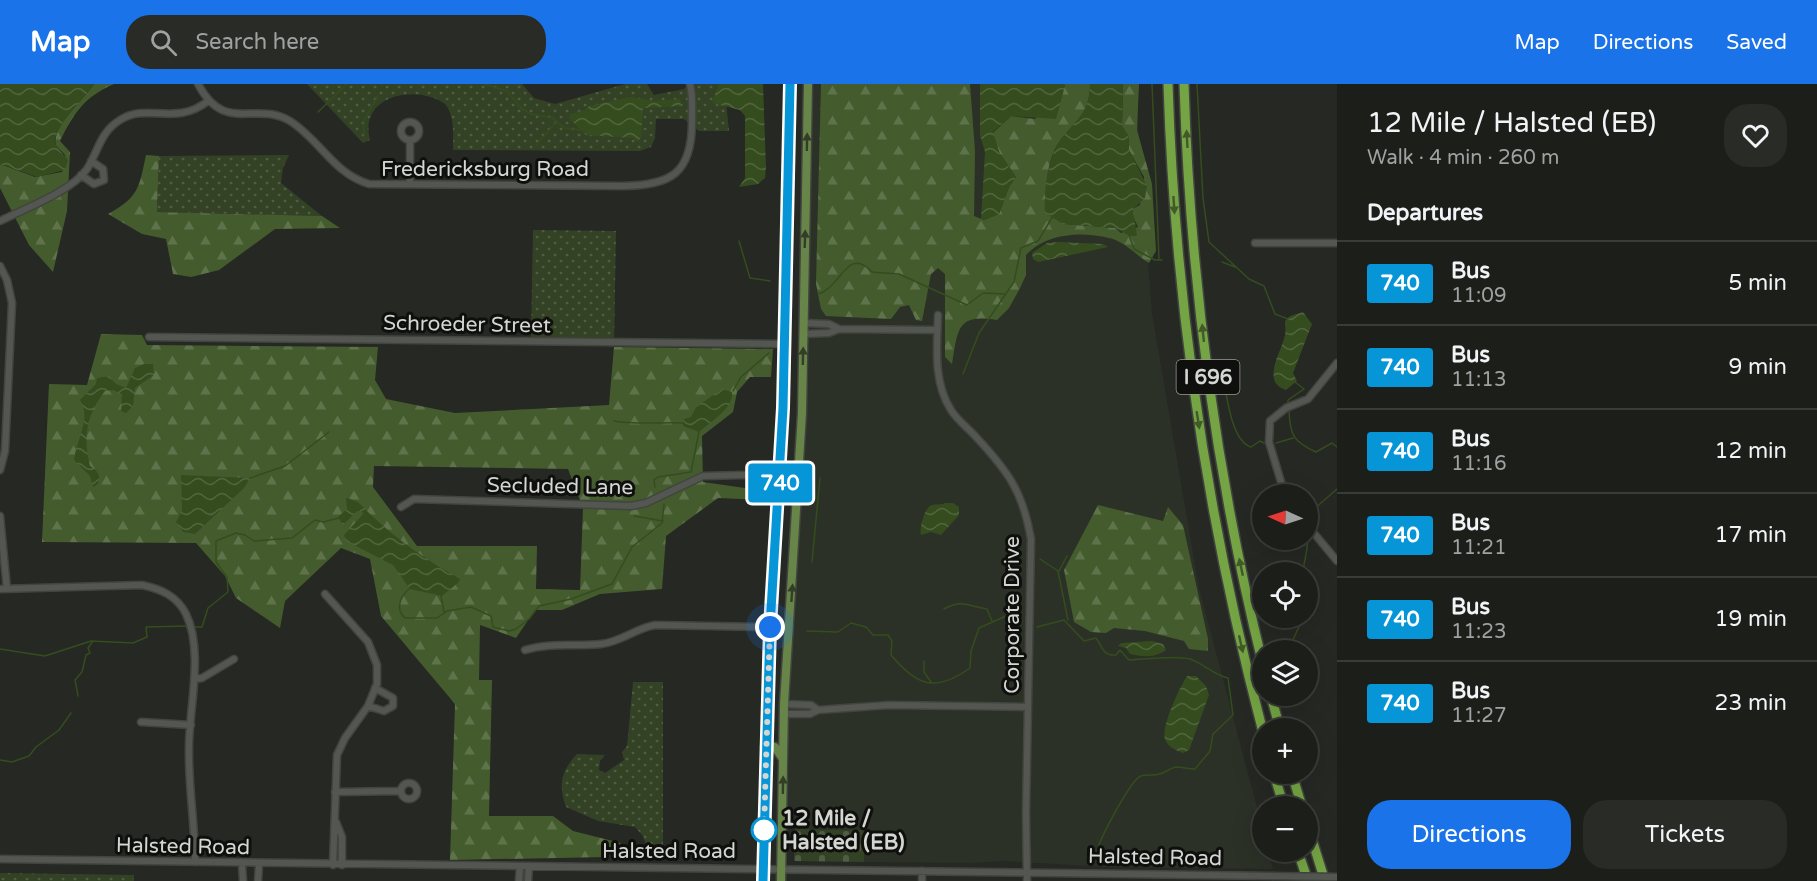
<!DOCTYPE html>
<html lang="en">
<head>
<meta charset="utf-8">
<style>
  body { margin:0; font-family:"Varela Round",sans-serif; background:#292b27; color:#f1f3f6; height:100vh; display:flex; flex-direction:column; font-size:22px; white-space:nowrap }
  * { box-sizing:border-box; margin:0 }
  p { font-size:20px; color:#a0a2a2 }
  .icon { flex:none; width:33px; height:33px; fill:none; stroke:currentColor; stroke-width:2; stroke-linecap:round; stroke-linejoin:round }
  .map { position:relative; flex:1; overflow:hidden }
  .sheet { display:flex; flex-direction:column; background:#1c1e1a; width:480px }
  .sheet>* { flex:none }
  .badge { padding:0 12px; border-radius:4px; font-size:21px; line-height:39px }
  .needle { width:39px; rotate:273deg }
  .buttons { position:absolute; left:1252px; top:400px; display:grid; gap:12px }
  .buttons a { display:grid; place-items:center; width:66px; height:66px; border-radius:50%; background:#1c1e1a; box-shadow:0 6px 24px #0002,0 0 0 2px #3a3c39; font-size:30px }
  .you { position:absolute; width:30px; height:30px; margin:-15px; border:4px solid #fff; border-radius:50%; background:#1a73e8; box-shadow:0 0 0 9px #1a73e833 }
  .map>.badge { position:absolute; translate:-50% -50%; box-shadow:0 0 0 3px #fff }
  h2 { padding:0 30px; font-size:22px; line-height:54px }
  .round { display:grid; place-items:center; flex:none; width:63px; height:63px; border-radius:24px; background:#292b27 }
  .overview { display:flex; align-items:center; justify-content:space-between; height:102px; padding:0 30px }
  h1 { font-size:28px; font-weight:600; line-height:45px }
  .action { display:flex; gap:12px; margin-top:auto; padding:12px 30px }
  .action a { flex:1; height:69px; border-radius:24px; background:#1a73e8; color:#fff; font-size:24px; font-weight:600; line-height:69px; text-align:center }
  .action a+a { background:#292b27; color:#f1f3f6 }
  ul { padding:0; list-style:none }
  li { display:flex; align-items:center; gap:18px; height:84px; padding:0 30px; border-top:2px solid #3a3c39 }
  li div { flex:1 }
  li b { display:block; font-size:22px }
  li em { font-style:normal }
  li .badge { min-width:66px; font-weight:700; text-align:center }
  header { display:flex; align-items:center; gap:36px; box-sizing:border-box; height:84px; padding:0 30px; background:#1a73e8; color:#fff }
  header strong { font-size:28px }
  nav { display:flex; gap:33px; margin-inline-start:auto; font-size:21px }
  .search { width:420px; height:54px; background:#292b27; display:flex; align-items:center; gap:15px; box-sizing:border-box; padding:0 21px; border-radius:24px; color:#a0a2a2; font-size:22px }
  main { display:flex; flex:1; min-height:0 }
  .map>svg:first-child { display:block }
  .built { fill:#2b3126 }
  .grass { fill:url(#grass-dots) }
  .forest { fill:url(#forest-firs); fill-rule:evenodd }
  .cemetery { fill:url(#cemetery-stones) }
  .water { fill:url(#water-waves) }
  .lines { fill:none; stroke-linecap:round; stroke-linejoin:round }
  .stream { stroke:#354d1e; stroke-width:1.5 }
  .minor-casing { stroke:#41443f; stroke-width:9 }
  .major-casing { stroke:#41443f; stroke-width:11 }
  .highway-casing { stroke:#41443f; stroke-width:12 }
  .minor { stroke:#545751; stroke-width:6 }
  .major { stroke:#678549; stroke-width:8 }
  .highway { stroke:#74a443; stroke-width:9 }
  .minor-bridge-casing { stroke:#41443f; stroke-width:9; stroke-linecap:butt }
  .minor-bridge { stroke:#545751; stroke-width:6 }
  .oneway { fill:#425a28 }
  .oneway2 { fill:#323f26 }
  .line-casing { stroke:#fff; stroke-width:14 }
  .line { stroke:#0696d7; stroke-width:9 }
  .walk { stroke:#d4d6d2; stroke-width:6; stroke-dasharray:0 10.8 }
  .stop-dot { fill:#fff; stroke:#0696d7; stroke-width:3 }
  .labels { text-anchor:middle; stroke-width:6; stroke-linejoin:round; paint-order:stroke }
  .shield { fill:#0f100e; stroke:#999b97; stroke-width:1.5 }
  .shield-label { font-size:20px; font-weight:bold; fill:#d4d6d2 }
  .street-label { font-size:21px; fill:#d4d6d2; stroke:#0f100e }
  .stop-label { font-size:21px; font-weight:bold; fill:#d4d6d2; stroke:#0f100e; text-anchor:start }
</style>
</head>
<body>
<header>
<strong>Map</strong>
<div class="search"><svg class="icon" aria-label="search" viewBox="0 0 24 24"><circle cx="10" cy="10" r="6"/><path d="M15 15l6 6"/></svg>Search here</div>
<nav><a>Map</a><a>Directions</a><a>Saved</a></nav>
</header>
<main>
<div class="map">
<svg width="1337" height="797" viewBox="0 0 1337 797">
  <defs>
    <pattern id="grass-dots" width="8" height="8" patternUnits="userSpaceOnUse" patternTransform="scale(1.5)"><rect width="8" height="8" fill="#334225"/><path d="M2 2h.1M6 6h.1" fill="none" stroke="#505d44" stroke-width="1.8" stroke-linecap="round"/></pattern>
    <pattern id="forest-firs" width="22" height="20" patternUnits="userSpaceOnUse" patternTransform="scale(1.5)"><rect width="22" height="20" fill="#445c2d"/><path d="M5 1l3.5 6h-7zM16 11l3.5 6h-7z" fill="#5e734b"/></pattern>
    <pattern id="cemetery-stones" width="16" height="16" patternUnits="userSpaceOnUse" patternTransform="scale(1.5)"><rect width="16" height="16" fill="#334225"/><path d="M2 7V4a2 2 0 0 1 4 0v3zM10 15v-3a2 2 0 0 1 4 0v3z" fill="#505d44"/></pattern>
    <pattern id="water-waves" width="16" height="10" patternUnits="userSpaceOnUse" patternTransform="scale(1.5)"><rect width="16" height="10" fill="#354d1e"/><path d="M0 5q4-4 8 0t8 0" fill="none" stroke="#51663e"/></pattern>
  </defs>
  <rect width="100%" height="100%" fill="#252823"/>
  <path class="built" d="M 811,0 L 1135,0 L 1152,229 L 1199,504 L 1263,746 L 1263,768 L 1269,768 L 1273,785 L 1105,783 L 1004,777 L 973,779 L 864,778 L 864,746 L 784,744 L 789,686 L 789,589 L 808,312 Z"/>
  <path class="grass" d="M 307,0 L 522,0 L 534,14 L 555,20 L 625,0 L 647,0 L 654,11 L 684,5 L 689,0 L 724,0 L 729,47 L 699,47 L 684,35 L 656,35 L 655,54 L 651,63 L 640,67 L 453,66 C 453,51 455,32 445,20 C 418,0 358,10 370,56 L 363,59 Z
    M 289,71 L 283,84 L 281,99 L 322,132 L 157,128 L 159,72 Z
    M 533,146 L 616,147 L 614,263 L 531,254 Z
    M 633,598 L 663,598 L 663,765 L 647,764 L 643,752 L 635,743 L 598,737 L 566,723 C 558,701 561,687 577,670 L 605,671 L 600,677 L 599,686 L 605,689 L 624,676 L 622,668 L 627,662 Z
    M 0,789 L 134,791 L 134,797 L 0,797 Z"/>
  <path class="forest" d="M 94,0 L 114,0 C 84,13 74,29 60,57 L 70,68 L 67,127 L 53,188 L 29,161 L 0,104 L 0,80 L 35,93 L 62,88 L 65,71 C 63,68 57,64 56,61 C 51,42 86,14 94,0 Z
    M 821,0 L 970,0 L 975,67 L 974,132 L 984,136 L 999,130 L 1009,103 L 1016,93 L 999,68 L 993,49 L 1011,32 L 1035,35 L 1065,2 L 1064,0 L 1090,0 C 1090,39 1064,40 1052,72 C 1047,86 1046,104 1045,119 L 1063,140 L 1115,144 L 1121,149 L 1138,143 L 1133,132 L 1133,125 L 1140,121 L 1144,93 L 1129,66 L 1129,53 L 1122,42 L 1123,0 L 1139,0 L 1137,46 L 1152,100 L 1156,167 L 1149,179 C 1136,171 1124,157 1109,154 C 1082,147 1046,149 1026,171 L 1026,191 L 1020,204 L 1009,224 L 997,236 C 956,229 958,246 952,280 L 945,273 L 945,190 L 938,184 L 931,190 L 922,237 L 916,236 L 909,221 L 900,223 L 891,235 L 826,232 L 821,225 L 816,200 Z
    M 146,71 L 159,72 L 157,128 L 322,132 L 340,144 L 275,145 L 219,186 L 191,193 L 173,190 L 166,155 L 142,150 L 108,130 C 139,113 139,104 146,71 Z
    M 101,250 L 142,251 L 147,261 L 378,263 L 375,296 L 386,315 L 455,329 L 609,321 L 614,263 L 773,265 L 771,293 L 750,293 L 737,308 L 733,328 L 702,352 L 703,398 L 765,407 L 764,416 L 718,414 L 666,452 L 662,505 L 600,510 L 562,526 L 535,526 L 516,554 L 480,541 L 479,596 L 492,596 L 489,732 L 553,732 L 573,747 L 621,759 L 607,773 L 450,776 L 455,620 L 381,532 L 370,475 L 341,464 L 285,517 L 280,544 L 236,514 L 225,492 L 196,459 L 42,458 L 49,300 L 87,301 ZM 374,382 L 568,385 L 583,424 L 580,506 L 536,505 L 537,462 L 417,462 L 373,403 Z
    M 1098,421 L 1163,437 L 1168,423 L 1183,441 L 1208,555 L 1208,567 L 1189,565 L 1184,557 L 1145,547 L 1114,544 L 1106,549 L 1091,548 L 1074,538 L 1064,486 Z"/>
  <path class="cemetery" d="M 795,745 L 864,746 L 864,778 L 794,777 Z"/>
  <path class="water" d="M 0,0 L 94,0 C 87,13 50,44 56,61 C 58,66 65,71 68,76 L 65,86 L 37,93 L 0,80 Z
    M 719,0 L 763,0 L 766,84 L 765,94 L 758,100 L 739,103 L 745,94 L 745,32 L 740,26 L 712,19 Z
    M 980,0 L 1064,0 L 1065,2 L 1056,35 L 1011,32 L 993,48 L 999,68 L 1016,93 L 1009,103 L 999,130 L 984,136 L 981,135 L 985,68 L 980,51 Z
    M 1090,0 L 1123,0 L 1122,42 L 1129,53 L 1129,66 L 1147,102 L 1145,114 L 1133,125 L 1137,152 L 1130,152 L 1115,144 L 1063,140 L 1045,129 C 1044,112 1046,90 1052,73 C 1063,40 1090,39 1090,0 Z
    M 631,13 L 654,17 L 680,15 L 681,22 L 643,24 L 641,53 L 638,58 L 633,54 L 586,51 L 569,34 L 571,30 L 585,26 L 589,22 Z
    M 1058,158 L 1103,160 L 1108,163 L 1038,178 L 1033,175 L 1032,169 L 1047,159 Z
    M 1303,228 L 1312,240 L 1293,289 L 1297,297 L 1286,306 C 1260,298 1282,267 1285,251 C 1286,247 1285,241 1285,237 L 1290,232 Z
    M 144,280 L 153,280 L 154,291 L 135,304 L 133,322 L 126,329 L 121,327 L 122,310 L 113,306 L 105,307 C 86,331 83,353 90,382 C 98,387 101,391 98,400 L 93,403 L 90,392 L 74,376 C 76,356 92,334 80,316 L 96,300 L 97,294 L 109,292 L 116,300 L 126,304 L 135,284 Z
    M 722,305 L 732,308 C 734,324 710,338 699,348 L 683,342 L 684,335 L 691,333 L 696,323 Z
    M 181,391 L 250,394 L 244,404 L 195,450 L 183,448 L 176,438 L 182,426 Z
    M 346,414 C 357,415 362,422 369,429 C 397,456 428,477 460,495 L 459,498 L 442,512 L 410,505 L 393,481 L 346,457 L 344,451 L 364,429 L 357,427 L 343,441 L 338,433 L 347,425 Z
    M 946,419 L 953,419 L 959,423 L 959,431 L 941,451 L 931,448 L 921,451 C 919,445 924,424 932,421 C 937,420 941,421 946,419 Z
    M 1152,557 L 1163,560 L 1166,566 C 1155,574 1143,573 1130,570 L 1126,564 L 1118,562 L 1121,559 Z
    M 1187,592 L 1196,592 L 1206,602 L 1209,611 L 1189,666 L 1183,669 C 1175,666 1168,663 1165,655 C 1161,642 1180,603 1187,592 Z"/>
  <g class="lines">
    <path class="stream" d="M 484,0 L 507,7 L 521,24 L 531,30 L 552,34 L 565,44 L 580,46
      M 1152,0 L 1159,175
      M 1197,0 L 1203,114 L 1209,158 L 1249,195 L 1264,202 L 1275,230 L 1288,235
      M 382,2 L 382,0
      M 318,28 L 347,0
      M 364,51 L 364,36 L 378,12
      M 536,61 L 557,37
      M 1129,151 L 1134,165 L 1155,176 L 1162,176
      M 739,157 L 750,194 L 770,197
      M 1222,178 L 1235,183
      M 818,210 C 841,204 847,161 872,188 L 899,190 L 967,221 L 983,209 L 1006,210
      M 1222,286 C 1226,305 1230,357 1251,363 L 1260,357 L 1264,359
      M 963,290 L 979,249 L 1014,198 L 1021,164 L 1038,157 L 1053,132
      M 733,307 L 741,293 L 769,269
      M 1288,319 L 1288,316 L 1304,305 L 1295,298
      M 1289,327 C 1290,352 1294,358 1316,368 L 1332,359 L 1337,363
      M 614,337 C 637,341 660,338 684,339
      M 1276,359 L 1293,354
      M 250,394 L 285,382 L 329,348
      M 655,403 L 654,396 L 658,393 L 691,388 L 699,348
      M 634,432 L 663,437
      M 1309,434 L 1314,425 L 1337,405
      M 1308,452 L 1308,455
      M 1040,475 L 1058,487 L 1068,536
      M 812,478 L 820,394
      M 1059,487 L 1067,472
      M 1304,489 C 1302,478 1309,468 1307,456
      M 409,505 C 400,513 395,525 405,534 L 437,534 L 447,527 L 471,523 L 491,532 L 493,543 L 509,547 L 516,545 L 529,535 L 539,522 L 571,515 L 612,500 L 632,463 L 662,439 L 664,420
      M 441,512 L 444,528
      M 944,525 C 962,515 967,522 987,525 L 992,537
      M 192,543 L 202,543 L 208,524 L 228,508 L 227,493 L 216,478 L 216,457 L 236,449 L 245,451 L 254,457 L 292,454 L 315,436 L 323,438 L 339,434
      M 1037,543 L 1064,536 L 1084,557 L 1096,554 C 1103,563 1102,572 1116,571 L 1120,566 L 1129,576 C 1146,575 1177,571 1190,575 C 1204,580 1214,591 1228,594 L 1233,631 L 1213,650 L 1210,667 L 1195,685 C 1189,685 1182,683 1176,683 C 1170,684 1165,689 1159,690 C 1153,692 1146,690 1141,692 C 1131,695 1097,759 1096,771
      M 807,547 L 838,548 L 851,539 L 866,543 L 873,551 L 888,551 L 892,557 L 891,571 C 917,602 935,609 970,584 L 971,567 L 979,544 L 1015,528 L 1020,530 L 1022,538
      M 0,565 L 45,572 L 91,557 L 133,559 L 147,553 L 146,543 L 187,542
      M 1295,567 L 1292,558 L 1303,534
      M 924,577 L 924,588 L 931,598
      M 78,612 L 75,596 L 82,588 L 86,571 L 90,569 L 88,564 L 93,557
      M 0,676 L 12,678 L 29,672 L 36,663 L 59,646 L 71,629"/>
    <defs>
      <path id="minor" d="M 198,0 C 225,51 255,16 290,37 C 320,56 334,90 369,100 L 623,102 C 671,101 692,90 692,37 C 692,25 693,12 690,0
        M401 47a9 9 0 1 1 18 0a9 9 0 1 1-18 0Z
        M 410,56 L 410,100
        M 81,91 L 94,100 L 104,96 L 103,85 L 91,77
        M 0,137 C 24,125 72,107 87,85 C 98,68 100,48 120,36 C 148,18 175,43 208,17
        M 1255,159 L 1337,159
        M 0,182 L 7,196 L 12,219 L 5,367 L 0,386
        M 938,231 C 937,263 933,298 951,326 C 957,336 968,344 976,353 C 1008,387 1023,408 1031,455 L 1026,729 L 1027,797
        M 804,239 L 829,240 L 839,245
        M 804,250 L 829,249 L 839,245 L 937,246
        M 149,253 L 785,260
        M 752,393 L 780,398
        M 1285,411 L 1269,358 L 1270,337 L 1286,324 L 1308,315 L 1337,279
        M 401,423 L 414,415 L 631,422 L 646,419 L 703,392 L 781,390
        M 0,432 L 7,505
        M 1308,442 L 1337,477
        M 0,505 L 142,501 C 161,505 177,512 186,530 C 204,567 189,624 189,663 C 188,702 195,739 195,778
        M 325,510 L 368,558 L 377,581 L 377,600 L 368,622 L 345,654 L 337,671 L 333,781
        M 525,566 C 550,558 575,563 601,560 C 621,558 636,544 655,541 L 770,543
        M 194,595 L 202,594 L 234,575
        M 784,620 L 811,621 L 818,626
        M 368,622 L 384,627 L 393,622 L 393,614 L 375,604
        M 784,630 L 810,630 L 818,626 L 889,621 L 1028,623
        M 141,638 L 191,641
        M401 707a8 8 0 1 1 16 0a8 8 0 1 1-16 0Z
        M 335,708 L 400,707
        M 336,738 L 342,753 L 342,781
        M 0,775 L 1272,792
        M 242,780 L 243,797
        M 258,797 L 259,780
        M 519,797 L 520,782
        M 528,797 L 529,782
        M 922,797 L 922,787"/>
      <path id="major" d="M 765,663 L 775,663 L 783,675
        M 763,797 L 770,543 L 783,324 L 790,0
        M 781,797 L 784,620 L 802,329 L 808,0"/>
      <path id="highway" d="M 1168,0 C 1175,219 1207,436 1263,648
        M 1184,0 C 1190,195 1216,391 1263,581
        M 1271,612 L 1280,645
        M 1274,690 L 1284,723
        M 1292,690 L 1302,723
        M 1308,743 L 1325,797
        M 1298,768 L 1308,797"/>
    </defs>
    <use href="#minor" class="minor-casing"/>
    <use href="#major" class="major-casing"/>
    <use href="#highway" class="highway-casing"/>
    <use href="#minor" class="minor"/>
    <use href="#major" class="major"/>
    <use href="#highway" class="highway"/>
    <defs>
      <path id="minor-bridge" d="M 1272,792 L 1337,793"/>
    </defs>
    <use href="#minor-bridge" class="minor-bridge-casing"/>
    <use href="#minor-bridge" class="minor-bridge"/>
  </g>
  <defs><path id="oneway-solid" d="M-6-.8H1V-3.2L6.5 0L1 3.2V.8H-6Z" transform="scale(1.5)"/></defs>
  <g class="oneway">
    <use href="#oneway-solid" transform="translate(1187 55) rotate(-93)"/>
    <use href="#oneway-solid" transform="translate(1174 121) rotate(86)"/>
    <use href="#oneway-solid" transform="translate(1203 249) rotate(-96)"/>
    <use href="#oneway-solid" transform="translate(1198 336) rotate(81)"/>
    <use href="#oneway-solid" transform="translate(1241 483) rotate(-102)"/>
    <use href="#oneway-solid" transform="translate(1241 560) rotate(77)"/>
  </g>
  <g class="oneway2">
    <use href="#oneway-solid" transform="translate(807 58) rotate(-89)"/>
    <use href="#oneway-solid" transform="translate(805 155) rotate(-88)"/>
    <use href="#oneway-solid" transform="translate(803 272) rotate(-89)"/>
    <use href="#oneway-solid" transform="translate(792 509) rotate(-86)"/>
    <use href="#oneway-solid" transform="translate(783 701) rotate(-89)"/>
  </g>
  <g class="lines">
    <defs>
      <path id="line" d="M 763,797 L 770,543 L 783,324 L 790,0"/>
    </defs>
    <use href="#line" class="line-casing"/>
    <use href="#line" class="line"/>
    <path class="walk" d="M 764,746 L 770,543"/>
  </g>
  <circle class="stop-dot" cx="764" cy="746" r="12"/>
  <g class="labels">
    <rect class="shield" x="1176.5" y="276" width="63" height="34" rx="4.5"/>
    <g class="shield-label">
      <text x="1208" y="300">I 696</text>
    </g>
    <g class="street-label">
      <text x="485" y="92">Fredericksburg Road</text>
      <text transform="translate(467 240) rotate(1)" y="7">Schroeder Street</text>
      <text transform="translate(560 402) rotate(1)" y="7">Secluded Lane</text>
      <text transform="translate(1012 531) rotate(-90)" y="7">Corporate Drive</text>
      <text transform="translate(183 762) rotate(1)" y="7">Halsted Road</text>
      <text x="669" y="774">Halsted Road</text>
      <text transform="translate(1155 773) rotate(1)" y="7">Halsted Road</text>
    </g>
    <g class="stop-label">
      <text x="782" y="741">12 Mile /<tspan x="782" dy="24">Halsted (EB)</tspan></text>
    </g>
  </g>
</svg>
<div class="buttons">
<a><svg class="needle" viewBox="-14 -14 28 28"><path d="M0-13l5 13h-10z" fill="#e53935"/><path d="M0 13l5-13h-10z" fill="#a0a2a2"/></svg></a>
<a><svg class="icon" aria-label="locate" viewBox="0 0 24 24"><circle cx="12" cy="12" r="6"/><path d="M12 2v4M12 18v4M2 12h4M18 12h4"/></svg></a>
<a><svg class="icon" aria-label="layers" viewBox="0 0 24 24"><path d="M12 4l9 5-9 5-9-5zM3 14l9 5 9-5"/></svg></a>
<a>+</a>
<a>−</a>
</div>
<div class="you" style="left:770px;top:543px"></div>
<b class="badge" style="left:780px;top:399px;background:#0696d7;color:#fff">740</b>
</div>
<section class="sheet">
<div class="overview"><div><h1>12 Mile / Halsted (EB)</h1><p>Walk · 4 min · 260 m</p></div><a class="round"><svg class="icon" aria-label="heart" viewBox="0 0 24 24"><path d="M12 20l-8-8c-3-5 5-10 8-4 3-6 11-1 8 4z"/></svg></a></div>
<h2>Departures</h2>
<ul>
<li><span class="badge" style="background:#0696d7;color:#fff">740</span><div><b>Bus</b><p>11:09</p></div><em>5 min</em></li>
<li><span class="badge" style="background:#0696d7;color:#fff">740</span><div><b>Bus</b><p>11:13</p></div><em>9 min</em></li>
<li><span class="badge" style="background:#0696d7;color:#fff">740</span><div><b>Bus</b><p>11:16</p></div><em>12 min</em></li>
<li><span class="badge" style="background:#0696d7;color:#fff">740</span><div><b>Bus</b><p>11:21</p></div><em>17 min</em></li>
<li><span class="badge" style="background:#0696d7;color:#fff">740</span><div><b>Bus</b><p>11:23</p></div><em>19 min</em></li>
<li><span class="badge" style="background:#0696d7;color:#fff">740</span><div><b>Bus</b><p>11:27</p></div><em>23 min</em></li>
</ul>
<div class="action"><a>Directions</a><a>Tickets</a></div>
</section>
</main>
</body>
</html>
